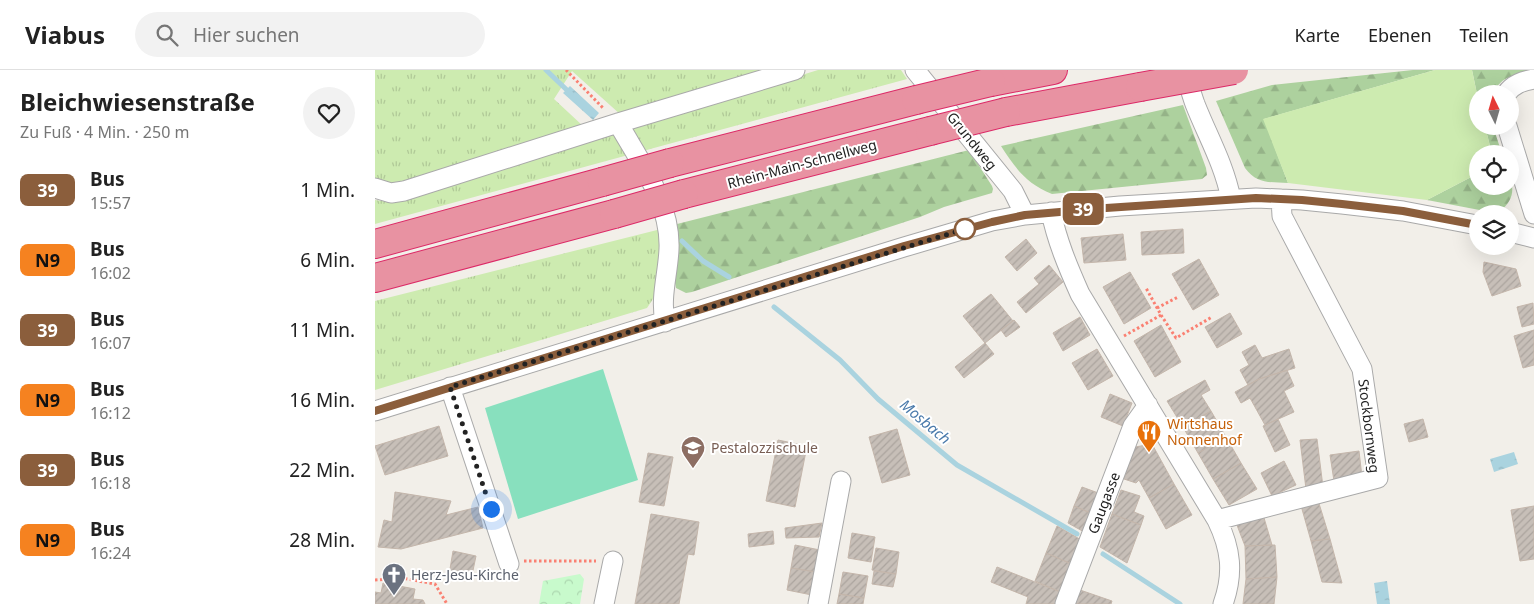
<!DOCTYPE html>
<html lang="de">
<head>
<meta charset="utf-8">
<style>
  body { margin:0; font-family:"Noto Sans",sans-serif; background:#f2f2f2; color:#222; height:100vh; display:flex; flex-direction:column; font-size:19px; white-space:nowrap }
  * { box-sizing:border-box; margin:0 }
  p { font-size:16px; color:#767676 }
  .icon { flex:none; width:28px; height:28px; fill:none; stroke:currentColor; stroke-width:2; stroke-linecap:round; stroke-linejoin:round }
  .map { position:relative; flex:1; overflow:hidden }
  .side { display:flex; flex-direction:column; background:#fff; width:375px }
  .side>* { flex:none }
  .badge { padding:0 10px; border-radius:8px; font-size:18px; line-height:32px }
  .needle { width:32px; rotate:355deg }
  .controls { position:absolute; left:1094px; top:15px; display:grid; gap:10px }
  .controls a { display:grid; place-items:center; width:50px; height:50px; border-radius:50%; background:#fff; box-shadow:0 5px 20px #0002; font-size:25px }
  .you { position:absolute; width:25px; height:25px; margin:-12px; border:4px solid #fff; border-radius:50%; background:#1a73e8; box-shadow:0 0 0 8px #1a73e833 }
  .map>.badge { position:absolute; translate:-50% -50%; box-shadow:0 0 0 2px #fff }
  .round { display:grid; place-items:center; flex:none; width:52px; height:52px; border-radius:26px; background:#f2f2f2 }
  .summary { display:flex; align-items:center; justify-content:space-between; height:85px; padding:0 20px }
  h1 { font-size:24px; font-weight:700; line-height:38px }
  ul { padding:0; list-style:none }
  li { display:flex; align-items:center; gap:15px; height:70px; padding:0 20px }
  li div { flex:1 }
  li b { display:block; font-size:19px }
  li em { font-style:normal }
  li .badge { min-width:55px; font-weight:700; text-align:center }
  header { display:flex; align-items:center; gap:30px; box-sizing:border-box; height:70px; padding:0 25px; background:#fff; border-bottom:1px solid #e0e0e0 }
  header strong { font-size:24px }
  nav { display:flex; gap:28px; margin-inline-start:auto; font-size:18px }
  .search { width:350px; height:45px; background:#f2f2f2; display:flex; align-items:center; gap:12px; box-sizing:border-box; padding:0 18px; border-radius:28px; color:#767676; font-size:19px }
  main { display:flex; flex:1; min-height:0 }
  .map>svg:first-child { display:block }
  .grass { fill:url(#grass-tufts) }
  .forest { fill:url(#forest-firs) }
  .park { fill:url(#park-crowns) }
  .garden { fill:#cdebb0 }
  .pitch { fill:#88e0be }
  .water { fill:url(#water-ripples) }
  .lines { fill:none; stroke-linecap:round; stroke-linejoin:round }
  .stream { stroke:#aad3df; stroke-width:5 }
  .building { fill:url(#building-hatch); stroke:#c4b6ab }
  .minor-casing { stroke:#a9a9a9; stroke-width:21 }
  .highway-casing { stroke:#dc2a67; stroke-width:30 }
  .path { stroke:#fa8072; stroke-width:3; stroke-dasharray:2.5 2.5; stroke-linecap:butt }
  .minor { stroke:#fff; stroke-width:19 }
  .highway { stroke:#e892a2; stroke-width:28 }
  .highway-bridge-casing { stroke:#dc2a67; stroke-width:30; stroke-linecap:butt }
  .highway-bridge { stroke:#e892a2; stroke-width:28 }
  .line-casing { stroke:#fff; stroke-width:11 }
  .line { stroke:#8b5e3c; stroke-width:8 }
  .walk { stroke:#222; stroke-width:5; stroke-dasharray:0 9 }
  .stop-dot { fill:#fff; stroke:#8b5e3c; stroke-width:2.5 }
  .labels { text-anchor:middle; stroke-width:4; stroke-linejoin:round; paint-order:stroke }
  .street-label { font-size:14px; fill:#222; stroke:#fff }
  .food-label { font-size:14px; fill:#c56008; stroke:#fff; text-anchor:start }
  .education-label { font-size:14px; fill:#785e54; stroke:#fff; text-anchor:start }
  .worship-label { font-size:14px; fill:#5b616d; stroke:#fff; text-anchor:start }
  .water-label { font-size:15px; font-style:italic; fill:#4a7aab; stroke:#fff }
</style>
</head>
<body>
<header>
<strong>Viabus</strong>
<div class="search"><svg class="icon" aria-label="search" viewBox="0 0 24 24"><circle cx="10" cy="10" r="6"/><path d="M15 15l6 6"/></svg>Hier suchen</div>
<nav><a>Karte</a><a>Ebenen</a><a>Teilen</a></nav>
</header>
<main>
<section class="side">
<div class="summary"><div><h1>Bleichwiesenstraße</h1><p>Zu Fuß · 4 Min. · 250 m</p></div><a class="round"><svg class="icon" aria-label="heart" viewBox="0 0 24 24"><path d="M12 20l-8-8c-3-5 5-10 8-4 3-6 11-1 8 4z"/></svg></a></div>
<ul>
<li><span class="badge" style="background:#8b5e3c;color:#fff">39</span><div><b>Bus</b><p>15:57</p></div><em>1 Min.</em></li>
<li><span class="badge" style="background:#f58220;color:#111">N9</span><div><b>Bus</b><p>16:02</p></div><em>6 Min.</em></li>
<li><span class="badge" style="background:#8b5e3c;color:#fff">39</span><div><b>Bus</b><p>16:07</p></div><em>11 Min.</em></li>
<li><span class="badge" style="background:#f58220;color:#111">N9</span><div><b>Bus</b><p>16:12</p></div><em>16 Min.</em></li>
<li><span class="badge" style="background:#8b5e3c;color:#fff">39</span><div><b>Bus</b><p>16:18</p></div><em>22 Min.</em></li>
<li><span class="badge" style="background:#f58220;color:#111">N9</span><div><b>Bus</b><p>16:24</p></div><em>28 Min.</em></li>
</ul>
</section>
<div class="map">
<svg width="1159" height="534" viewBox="0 0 1159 534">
  <defs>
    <pattern id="grass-tufts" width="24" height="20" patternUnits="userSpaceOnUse" patternTransform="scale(1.25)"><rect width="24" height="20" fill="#cdebb0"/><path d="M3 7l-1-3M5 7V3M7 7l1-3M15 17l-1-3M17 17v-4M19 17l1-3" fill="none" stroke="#b0c997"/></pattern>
    <pattern id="forest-firs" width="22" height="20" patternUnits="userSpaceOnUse" patternTransform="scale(1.25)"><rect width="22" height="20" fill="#add19e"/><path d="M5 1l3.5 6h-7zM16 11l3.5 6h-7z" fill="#95b388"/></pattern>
    <pattern id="park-crowns" width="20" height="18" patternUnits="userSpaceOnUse" patternTransform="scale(1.25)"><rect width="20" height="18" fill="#c8facc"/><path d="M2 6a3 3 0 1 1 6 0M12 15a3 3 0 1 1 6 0" fill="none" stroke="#acd6af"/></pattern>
    <pattern id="water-ripples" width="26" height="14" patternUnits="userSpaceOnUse" patternTransform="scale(1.25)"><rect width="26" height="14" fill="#aad3df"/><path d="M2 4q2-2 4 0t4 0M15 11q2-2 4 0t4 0" fill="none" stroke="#92b5bf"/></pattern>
    <pattern id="building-hatch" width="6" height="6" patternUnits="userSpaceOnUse" patternTransform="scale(1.25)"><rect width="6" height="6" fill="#c7bfb8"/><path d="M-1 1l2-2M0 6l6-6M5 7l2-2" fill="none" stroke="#aba49e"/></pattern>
  </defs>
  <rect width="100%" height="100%" fill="#f2efe9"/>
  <path class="grass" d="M 0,0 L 408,0 L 246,45 L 197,1 L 179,29 L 208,56 L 27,119 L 0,111 Z
    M 443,0 L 526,0 L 532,9 L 0,154 L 0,130 L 14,132 Z
    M 290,158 L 280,226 L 272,238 L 0,320 L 0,231 Z"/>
  <path class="forest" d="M 1038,0 L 1075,0 L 1060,0 L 889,49 L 913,113 C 894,112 882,114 870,98 L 841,31 L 897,15 Z
    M 1097,0 L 1159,0 C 1142,5 1126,5 1118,24 L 1102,24 Z
    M 808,35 L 831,98 L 832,105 L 827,109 L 677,124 C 652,114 640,98 626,76 Z
    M 1110,56 L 1118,56 L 1127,84 L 1117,84 Z
    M 594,80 L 617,116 L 618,119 L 617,123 L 569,137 L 545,147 L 317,222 L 311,223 L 301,218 L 299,207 L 304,176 L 302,154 Z
    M 1102,104 L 1102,116 L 1135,116 L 1135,107 C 1140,122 1137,132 1124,142 L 1115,142 L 1052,130 Z"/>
  <path class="park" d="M 205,504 L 209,509 L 205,534 L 164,534 L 168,511 Z"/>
  <path class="garden" d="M 1060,0 L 1097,0 L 1102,24 L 1102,56 L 1110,56 L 1117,84 L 1102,84 L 1102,104 L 1052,130 L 913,113 L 888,49 Z"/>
  <path class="pitch" d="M 228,299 L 263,410 L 143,449 L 110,338 Z"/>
  <path class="water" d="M 195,16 L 224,43 L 218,50 L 188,23 Z
    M 1139,382 L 1143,394 L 1119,402 L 1115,389 Z
    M 1012,511 L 1015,534 L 1002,534 L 999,513 Z"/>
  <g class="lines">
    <path class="stream" d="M 171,0 L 196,24
      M 307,171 L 328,191 L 354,207
      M 399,237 L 465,290 L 503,329 L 582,395 L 702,464
      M 728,484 L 805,534"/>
  </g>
  <path class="building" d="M 808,159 L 809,183 L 767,185 L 766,162 Z
    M 748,164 L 751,190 L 709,193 L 706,168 Z
    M 651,169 L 662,183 L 642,201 L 630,187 Z
    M 824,189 L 844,225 L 818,240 L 797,204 Z
    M 1109,192 L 1141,199 L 1146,216 L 1117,226 L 1108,202 Z
    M 674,195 L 688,212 L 651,243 L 642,232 L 664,214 L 659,208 Z
    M 755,202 L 776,238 L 749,254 L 728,217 Z
    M 616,224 L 638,251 L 610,273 L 588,246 Z
    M 1158,233 L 1159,254 L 1147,257 L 1142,237 Z
    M 855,243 L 867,264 L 842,278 L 830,257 Z
    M 705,247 L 715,265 L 688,281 L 678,263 Z
    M 639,250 L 645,257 L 631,267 L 626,260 Z
    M 786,255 L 806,292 L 780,307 L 759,271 Z
    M 1159,260 L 1159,295 L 1148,298 L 1139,266 Z
    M 610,273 L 619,284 L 589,308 L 580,297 Z
    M 880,275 L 887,288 L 914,279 L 920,298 L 884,309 L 873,315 L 865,300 L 874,295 L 867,282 Z
    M 722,279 L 738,306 L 713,320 L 697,293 Z
    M 912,300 L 919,316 L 909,321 L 919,342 L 890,355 L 875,328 L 866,333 L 860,322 L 884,309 Z
    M 830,310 L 835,320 L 826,325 L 836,341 L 808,357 L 792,331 Z
    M 735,324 L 757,333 L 748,356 L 726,347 Z
    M 836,341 L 851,367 L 823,383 L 808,357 Z
    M 903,349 L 915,375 L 900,382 L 888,356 Z
    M 1048,349 L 1053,367 L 1034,372 L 1029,354 Z
    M 64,356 L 73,386 L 10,405 L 0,376 Z
    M 522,359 L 535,405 L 507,413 L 494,367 Z
    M 851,367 L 866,393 L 838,409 L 823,383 Z
    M 942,369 L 948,417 L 931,419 L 925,370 Z
    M 403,370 L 432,376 L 420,437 L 391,431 Z
    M 777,374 L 799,414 L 774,428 L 764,410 L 761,413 L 749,409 L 760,377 Z
    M 984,381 L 987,407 L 959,411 L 955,385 Z
    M 273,383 L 298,387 L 289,436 L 264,432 Z
    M 909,391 L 921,415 L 897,426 L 886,403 Z
    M 866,393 L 882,419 L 854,435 L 838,409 Z
    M 799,414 L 817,445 L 791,459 L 774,428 Z
    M 707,417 L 726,424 L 718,444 L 699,436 Z
    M 746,420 L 765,426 L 759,442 L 769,446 L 766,455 L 737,444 Z
    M 20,422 L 76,431 L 71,445 L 103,437 L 108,458 L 26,479 L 3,477 L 9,450 L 17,452 Z
    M 942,427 L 955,469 L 936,471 L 925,432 Z
    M 699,436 L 718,444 L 711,463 L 693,453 Z
    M 1159,436 L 1159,489 L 1145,491 L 1136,440 Z
    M 887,441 L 897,475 L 870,476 L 860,450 Z
    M 276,444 L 324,452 L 319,485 L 313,484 L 304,534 L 260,534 Z
    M 737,444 L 766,455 L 752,493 L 725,477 Z
    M 447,453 L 444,467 L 411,468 L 410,458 Z
    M 682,456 L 708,471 L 699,495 L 671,483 Z
    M 398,461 L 399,474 L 374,477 L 373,464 Z
    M 477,463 L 500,467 L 496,492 L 473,488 Z
    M 955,469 L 967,513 L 947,512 L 936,471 Z
    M 420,475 L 445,480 L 441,502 L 416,498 Z
    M 900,475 L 902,507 L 871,509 L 870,476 Z
    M 501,478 L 524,482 L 521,504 L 497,500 Z
    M 78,481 L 101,486 L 96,510 L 74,505 Z
    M 671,483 L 699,495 L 688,523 L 660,511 Z
    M 622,497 L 688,523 L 684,534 L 651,534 L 653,527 L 616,512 Z
    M 416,498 L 441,502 L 437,525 L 412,520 Z
    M 499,501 L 521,504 L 518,517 L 497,514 Z
    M 468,502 L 493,506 L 489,528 L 464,524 Z
    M 902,507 L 899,534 L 868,534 L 871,509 Z
    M 8,513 L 40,519 L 38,529 L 48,530 L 50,534 L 0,534 L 0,522 L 6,523 Z
    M 705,520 L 737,531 L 736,534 L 700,534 Z
    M 464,524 L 489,528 L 488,534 L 462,534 Z"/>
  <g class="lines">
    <defs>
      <path id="minor" d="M 540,0 L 638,121 L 650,145
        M 809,0 C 813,11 816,23 820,34 C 833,67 849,94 856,129
        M 1131,24 C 1138,14 1148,11 1159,9
        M 243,53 C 265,92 296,133 294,179 C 293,204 285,227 290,252
        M 1132,56 L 1159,144
        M 0,118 L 16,123 L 29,121 L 243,53 L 420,0
        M 676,142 C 682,171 693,197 705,224 L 842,450 C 856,479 859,503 848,534
        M 1135,162 L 1159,168
        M 75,317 L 134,494
        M 0,341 L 529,177 L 617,151 L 650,145 L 745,136 L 881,128 L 927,130 L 967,134 L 1028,141 L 1102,155
        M 842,450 L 1003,408 L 987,299 L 907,146 L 906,129
        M 229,534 L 238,491
        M 443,534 L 466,411
        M 690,534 L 758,356 L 773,335"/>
      <path id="highway" d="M 616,12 L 678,0
        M 631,42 L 765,17
        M 295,93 L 541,30
        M 309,124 L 555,61
        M 0,174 L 227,112
        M 0,208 L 239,144"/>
    </defs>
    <use href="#minor" class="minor-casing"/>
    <use href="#highway" class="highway-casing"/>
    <path class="path" d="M 191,0 L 229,39
      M 782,238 L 803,227
      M 786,245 L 801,268 L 837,247
      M 749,266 L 786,245 L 771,218
      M 149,491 L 221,491
      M 0,510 L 27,508 L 60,514 L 72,534"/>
    <use href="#minor" class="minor"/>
    <use href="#highway" class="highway"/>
    <defs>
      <path id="highway-bridge" d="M 765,17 L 859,0
        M 541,30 L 616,12
        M 555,61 L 631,42
        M 227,112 L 295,93
        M 239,144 L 309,124"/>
    </defs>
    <use href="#highway-bridge" class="highway-bridge-casing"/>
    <use href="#highway-bridge" class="highway-bridge"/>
  </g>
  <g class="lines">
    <defs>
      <path id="line" d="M 0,341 L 529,176 L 617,152 L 650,145 L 731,138 L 881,128 L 927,130 L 967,134 L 1028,141 L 1102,155"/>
    </defs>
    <use href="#line" class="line-casing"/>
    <use href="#line" class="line"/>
    <path class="walk" d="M 116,439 L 75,317 L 590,159"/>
  </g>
  <defs>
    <symbol id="restaurant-pin" viewBox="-11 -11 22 30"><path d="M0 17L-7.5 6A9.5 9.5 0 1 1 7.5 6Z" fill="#e8710a" stroke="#fff"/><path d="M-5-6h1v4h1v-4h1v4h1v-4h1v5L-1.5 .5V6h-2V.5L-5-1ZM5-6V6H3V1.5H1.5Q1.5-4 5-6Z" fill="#fff"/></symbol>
    <symbol id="school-pin" viewBox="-11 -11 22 30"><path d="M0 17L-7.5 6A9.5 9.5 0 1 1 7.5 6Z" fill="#8d6e63" stroke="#fff"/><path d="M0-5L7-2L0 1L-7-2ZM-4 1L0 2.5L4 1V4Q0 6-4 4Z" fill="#fff"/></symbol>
    <symbol id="church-pin" viewBox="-11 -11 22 30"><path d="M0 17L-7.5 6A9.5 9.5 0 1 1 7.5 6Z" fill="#6b7280" stroke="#fff"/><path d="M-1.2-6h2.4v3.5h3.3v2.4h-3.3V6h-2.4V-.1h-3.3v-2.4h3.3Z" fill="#fff"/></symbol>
  </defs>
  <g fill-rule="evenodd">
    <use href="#restaurant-pin" x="760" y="348" width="28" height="38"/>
    <use href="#school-pin" x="304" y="364" width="28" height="38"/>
    <use href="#church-pin" x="5" y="491" width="28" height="38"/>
  </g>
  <circle class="stop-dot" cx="590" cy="159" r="10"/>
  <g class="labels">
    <g class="street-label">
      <text transform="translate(597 71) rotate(51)" y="5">Grundweg</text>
      <text transform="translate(427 94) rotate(-15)" y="5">Rhein-Main-Schnellweg</text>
      <text transform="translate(994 356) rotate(83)" y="5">Stockbornweg</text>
      <text transform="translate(729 433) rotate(-69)" y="5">Gaugasse</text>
    </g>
    <g class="food-label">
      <text x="792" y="359">Wirtshaus<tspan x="792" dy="16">Nonnenhof</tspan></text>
    </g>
    <g class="education-label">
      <text x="336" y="383">Pestalozzischule</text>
    </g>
    <g class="worship-label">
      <text x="36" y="510">Herz-Jesu-Kirche</text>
    </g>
    <g class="water-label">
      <text transform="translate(550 352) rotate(40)" y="5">Mosbach</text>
    </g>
  </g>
</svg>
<div class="controls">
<a><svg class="needle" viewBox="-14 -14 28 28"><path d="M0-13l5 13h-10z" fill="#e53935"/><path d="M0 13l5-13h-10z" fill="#767676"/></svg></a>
<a><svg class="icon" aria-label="locate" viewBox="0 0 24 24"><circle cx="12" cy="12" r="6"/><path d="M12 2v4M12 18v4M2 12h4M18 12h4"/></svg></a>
<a><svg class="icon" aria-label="layers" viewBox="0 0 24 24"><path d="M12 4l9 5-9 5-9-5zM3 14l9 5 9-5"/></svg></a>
</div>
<div class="you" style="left:116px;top:439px"></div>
<b class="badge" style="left:708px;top:139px;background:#8b5e3c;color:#fff">39</b>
</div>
</main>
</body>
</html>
